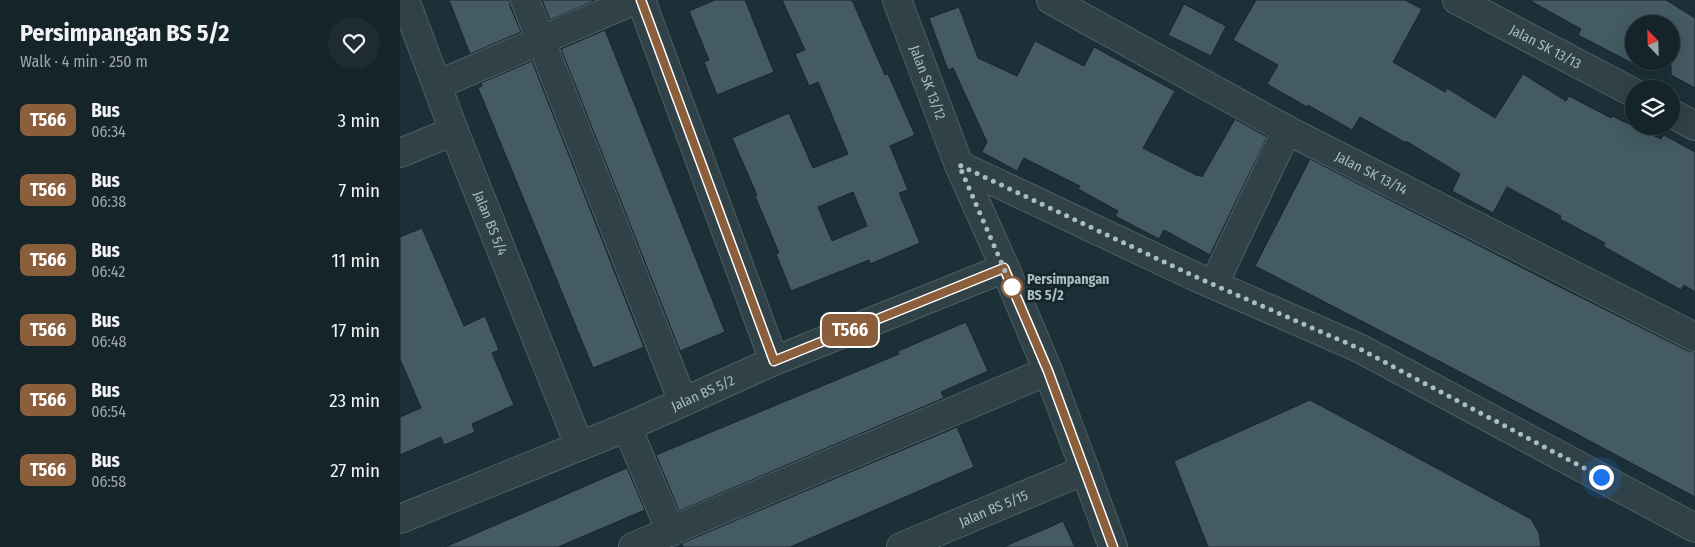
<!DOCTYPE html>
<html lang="en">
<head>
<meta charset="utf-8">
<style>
  body { margin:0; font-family:"Fira Sans Condensed",sans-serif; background:#1e2c31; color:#f1f3f6; height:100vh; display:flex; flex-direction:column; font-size:19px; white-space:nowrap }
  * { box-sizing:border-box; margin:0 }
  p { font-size:16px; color:#9da4a8 }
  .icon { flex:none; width:28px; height:28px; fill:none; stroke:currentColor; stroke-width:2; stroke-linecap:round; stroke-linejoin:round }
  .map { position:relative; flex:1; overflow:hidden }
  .panel { display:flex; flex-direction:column; background:#152429; width:400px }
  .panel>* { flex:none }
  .badge { padding:0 10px; border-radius:8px; font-size:18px; line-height:32px }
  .needle { width:32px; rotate:337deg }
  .fabs { position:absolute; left:1225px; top:15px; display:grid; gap:10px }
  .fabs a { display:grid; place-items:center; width:55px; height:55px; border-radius:50%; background:#152429; box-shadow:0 5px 20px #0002,0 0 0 1px #344146; font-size:25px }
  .you { position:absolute; width:25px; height:25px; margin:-12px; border:4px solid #fff; border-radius:50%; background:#1a73e8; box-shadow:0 0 0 8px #1a73e833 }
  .map>.badge { position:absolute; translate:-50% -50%; box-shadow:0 0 0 2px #fff }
  .round { display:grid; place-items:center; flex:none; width:52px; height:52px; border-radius:26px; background:#1e2c31 }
  .summary { display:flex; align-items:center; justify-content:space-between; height:85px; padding:0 20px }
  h1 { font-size:24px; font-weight:700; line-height:38px }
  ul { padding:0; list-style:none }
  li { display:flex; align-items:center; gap:15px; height:70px; padding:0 20px }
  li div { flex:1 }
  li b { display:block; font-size:19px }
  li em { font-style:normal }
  li .badge { min-width:55px; font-weight:700; text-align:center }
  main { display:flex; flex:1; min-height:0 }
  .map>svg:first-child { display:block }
  .building { fill:#445b63; stroke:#18272d; fill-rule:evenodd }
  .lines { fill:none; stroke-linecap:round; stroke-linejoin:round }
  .minor-casing { stroke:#4d5f65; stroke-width:30 }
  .minor { stroke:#304147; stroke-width:28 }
  .line-casing { stroke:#fff; stroke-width:11 }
  .line { stroke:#8b5e3c; stroke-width:8 }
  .walk { stroke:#a9bdc5; stroke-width:5; stroke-dasharray:0 9 }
  .stop-dot { fill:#fff; stroke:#8b5e3c; stroke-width:2.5 }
  .labels { text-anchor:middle; stroke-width:5; stroke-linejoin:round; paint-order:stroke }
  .street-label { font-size:14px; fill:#a9bdc5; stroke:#16252b }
  .stop-label { font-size:14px; font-weight:bold; fill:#a9bdc5; stroke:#16252b; text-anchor:start }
</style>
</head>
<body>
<main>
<section class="panel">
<div class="summary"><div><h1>Persimpangan BS 5/2</h1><p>Walk · 4 min · 250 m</p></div><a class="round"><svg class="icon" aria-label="heart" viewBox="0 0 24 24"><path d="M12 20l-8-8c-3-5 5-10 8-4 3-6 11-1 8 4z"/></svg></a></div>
<ul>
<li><span class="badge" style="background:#8b5e3c;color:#fff">T566</span><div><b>Bus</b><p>06:34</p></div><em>3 min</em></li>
<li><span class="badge" style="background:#8b5e3c;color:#fff">T566</span><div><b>Bus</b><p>06:38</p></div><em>7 min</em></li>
<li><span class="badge" style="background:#8b5e3c;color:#fff">T566</span><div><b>Bus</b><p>06:42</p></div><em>11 min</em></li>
<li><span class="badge" style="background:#8b5e3c;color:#fff">T566</span><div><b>Bus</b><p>06:48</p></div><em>17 min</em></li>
<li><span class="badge" style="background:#8b5e3c;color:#fff">T566</span><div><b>Bus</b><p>06:54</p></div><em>23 min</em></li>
<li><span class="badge" style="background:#8b5e3c;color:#fff">T566</span><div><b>Bus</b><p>06:58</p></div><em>27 min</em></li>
</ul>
</section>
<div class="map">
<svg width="1295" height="547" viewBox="0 0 1295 547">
  <rect width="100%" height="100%" fill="#1c3037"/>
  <path class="building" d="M 49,0 L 110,0 L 110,6 L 121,32 L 70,54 Z
    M 142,0 L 193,0 L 194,1 L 150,20 Z
    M 315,0 L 345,0 L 374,72 L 317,95 L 304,62 L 309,60 L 289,11 Z
    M 382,0 L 452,0 L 485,75 L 488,74 L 515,135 L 490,146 L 508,190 L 499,193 L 520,243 L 470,264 L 469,260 L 391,291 L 376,254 L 379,253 L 355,196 L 357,195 L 332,138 L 389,113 L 413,168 L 448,154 L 418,82 L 409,86 L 395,54 L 405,50 ZM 453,192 L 467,226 L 432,241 L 418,207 Z
    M 856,0 L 1005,0 L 1022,9 L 993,62 L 1045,92 L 1047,88 L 1095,118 L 1123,74 L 1166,101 L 1169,96 L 1211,118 L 1212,116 L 1261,139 L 1264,135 L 1295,152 L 1295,292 L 1284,285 L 1281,290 L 1203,246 L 1205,243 L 1160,219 L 1161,216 L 1107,187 L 1093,213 L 1052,191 L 1060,174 L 1006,141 L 1006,143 L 960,117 L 952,130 L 908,105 L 907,107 L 867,84 L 878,65 L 833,40 Z
    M 1129,0 L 1266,0 L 1295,18 L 1295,88 L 1271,75 L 1271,24 L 1234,24 L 1234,64 L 1178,35 L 1181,29 Z
    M 784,4 L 826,26 L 811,56 L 768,35 Z
    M 559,7 L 578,58 L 617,76 L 635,41 L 684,66 L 694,47 L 775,91 L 743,148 L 798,176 L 799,175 L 802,177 L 835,119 L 867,137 L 810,255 L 764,230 L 759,239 L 715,216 L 718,211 L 678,189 L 680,186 L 624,158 L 617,171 L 582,152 L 587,142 L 553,68 L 548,70 L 529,18 Z
    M 205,30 L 325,332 L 280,351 L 161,49 Z
    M 132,61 L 244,347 L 193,368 L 78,88 L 82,86 L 81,83 Z
    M 910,159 L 1156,285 L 1288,351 L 1295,352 L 1295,497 L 1062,373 L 855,266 Z
    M 22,228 L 64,326 L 85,316 L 99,350 L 92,353 L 114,405 L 72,424 L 75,432 L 44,445 L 41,437 L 0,455 L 0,417 L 21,408 L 0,359 L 0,237 Z
    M 566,322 L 588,371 L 541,392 L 544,398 L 279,511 L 256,455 L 499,354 L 498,351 Z
    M 910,400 L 1131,519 L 1139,533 L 1141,547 L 808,547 L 774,461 Z
    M 557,427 L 574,467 L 390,547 L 283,547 L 282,543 Z
    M 227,468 L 245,510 L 158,547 L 45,547 Z
    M 663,521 L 675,547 L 603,547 L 650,527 Z"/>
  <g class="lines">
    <defs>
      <g id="minor">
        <path id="s1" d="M 5,0 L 54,131 L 179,445"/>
        <path d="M 125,0 L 283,402"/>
        <path d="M 241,0 L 374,361"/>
        <path id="s2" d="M 497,0 L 559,165 L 605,268 L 648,371 L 685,470 L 713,547"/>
        <path id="s3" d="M 651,0 L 887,130 L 1295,337"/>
        <path id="s4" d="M 1057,0 L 1234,93"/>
        <path d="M 37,85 L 235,0"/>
        <path d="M 1271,113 L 1295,126"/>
        <path d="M 0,153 L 54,131"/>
        <path d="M 559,165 L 796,277 L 959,348 L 1295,528"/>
        <path d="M 814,284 L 887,130"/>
        <path d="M 227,427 L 271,532"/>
        <path id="s5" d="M 0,519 L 227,427 L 374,361 L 605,268"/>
        <path d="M 233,547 L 648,371"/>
        <path id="s6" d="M 501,547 L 685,470"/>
      </g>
    </defs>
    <use href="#minor" class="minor-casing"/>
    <use href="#minor" class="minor"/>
  </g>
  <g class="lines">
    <defs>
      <path id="line" d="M 241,0 L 374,361 L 604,268 L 648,371 L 713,547"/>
    </defs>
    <use href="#line" class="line-casing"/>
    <use href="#line" class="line"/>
    <path class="walk" d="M 612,287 L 559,165 L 796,277 L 958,348 L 1201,477"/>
  </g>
  <circle class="stop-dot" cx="612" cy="287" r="10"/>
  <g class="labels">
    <g class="street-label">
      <text dy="5" stroke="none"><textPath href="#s4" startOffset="100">Jalan SK 13/13</textPath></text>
      <text dy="5" stroke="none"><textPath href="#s2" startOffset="88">Jalan SK 13/12</textPath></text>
      <text dy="5" stroke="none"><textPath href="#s3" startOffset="364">Jalan SK 13/14</textPath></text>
      <text dy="5" stroke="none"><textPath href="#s1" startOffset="239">Jalan BS 5/4</textPath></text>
      <text dy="5" stroke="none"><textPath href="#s5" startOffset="328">Jalan BS 5/2</textPath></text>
      <text dy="5" stroke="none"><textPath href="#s6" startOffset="100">Jalan BS 5/15</textPath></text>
    </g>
    <g class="stop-label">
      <text x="627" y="284">Persimpangan<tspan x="627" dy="16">BS 5/2</tspan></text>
    </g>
  </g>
</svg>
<div class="fabs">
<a><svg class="needle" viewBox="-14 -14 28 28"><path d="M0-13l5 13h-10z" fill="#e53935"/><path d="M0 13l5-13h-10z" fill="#9da4a8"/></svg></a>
<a><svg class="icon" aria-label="layers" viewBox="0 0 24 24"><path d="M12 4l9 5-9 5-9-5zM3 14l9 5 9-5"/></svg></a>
</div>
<div class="you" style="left:1201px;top:477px"></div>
<b class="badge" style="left:450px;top:330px;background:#8b5e3c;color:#fff">T566</b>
</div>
</main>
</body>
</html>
